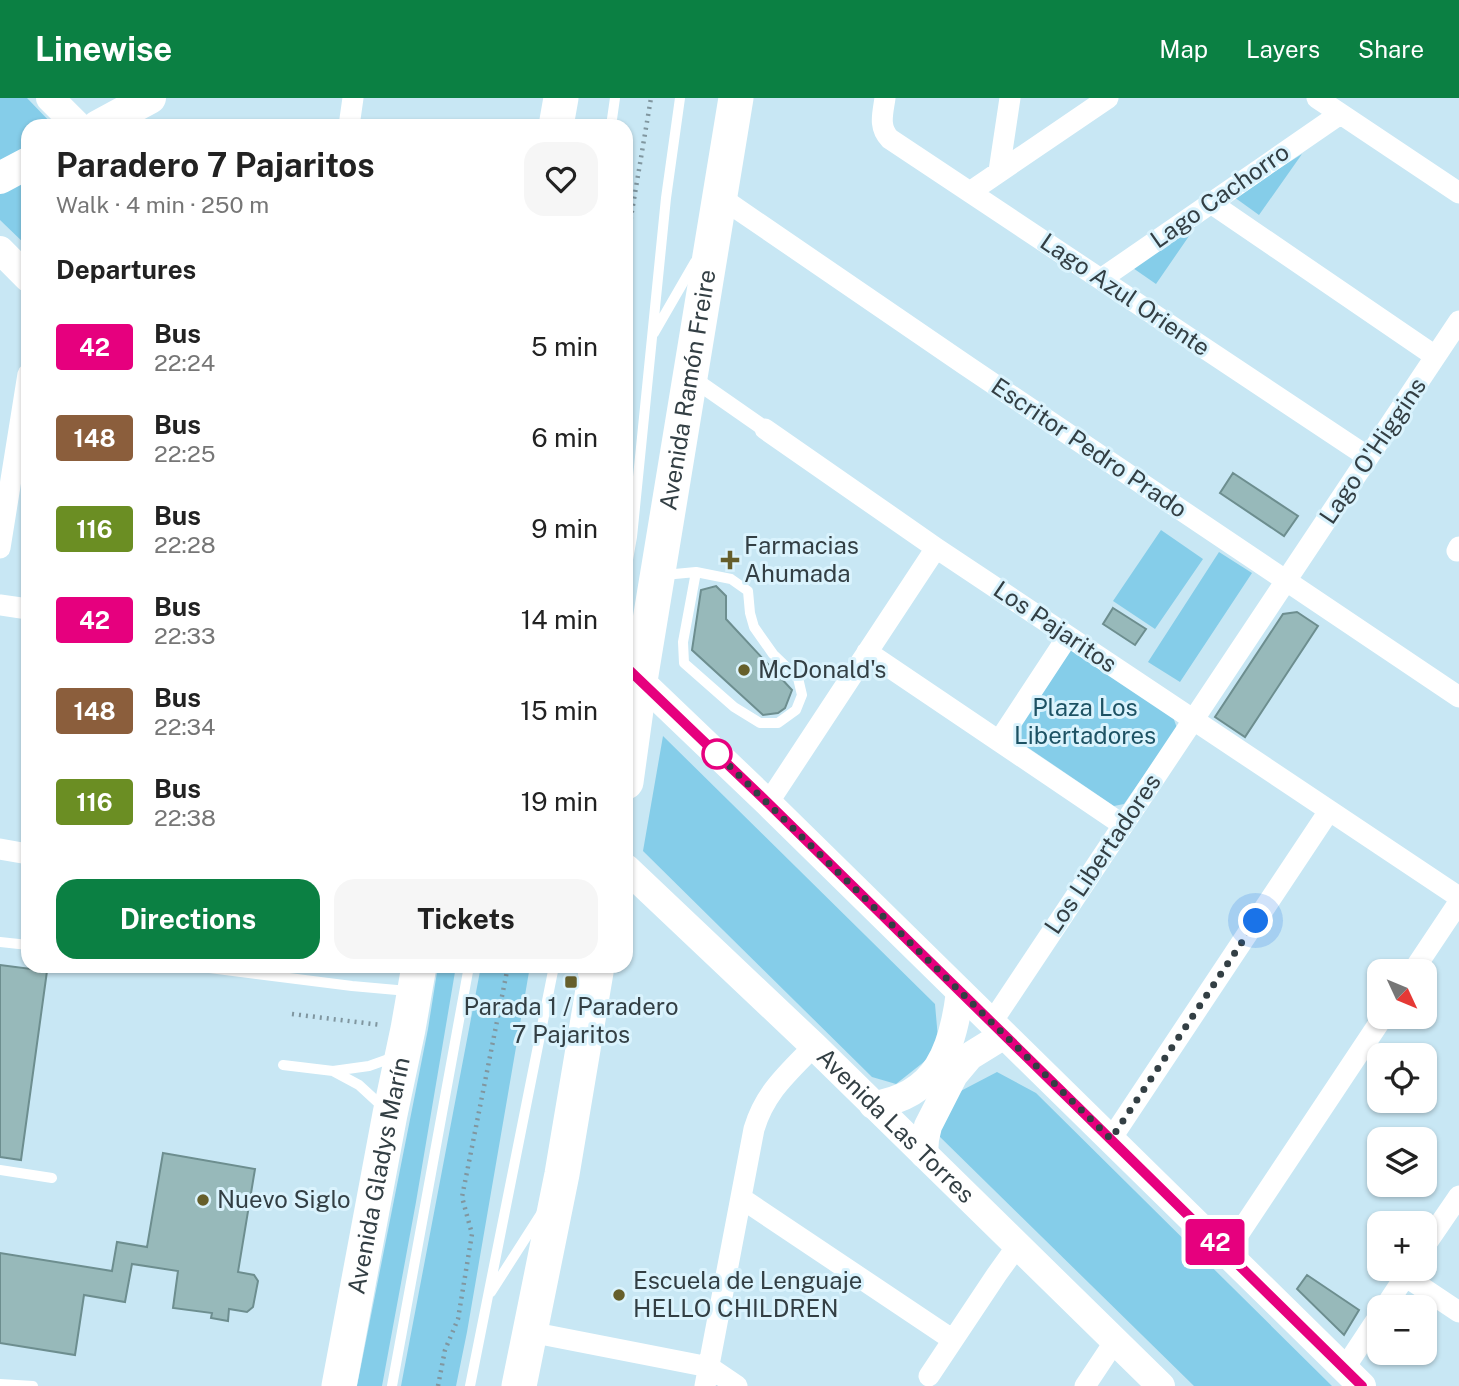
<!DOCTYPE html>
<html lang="en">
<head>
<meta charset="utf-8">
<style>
  body { margin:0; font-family:"Public Sans",sans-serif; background:#f6f6f6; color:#222; height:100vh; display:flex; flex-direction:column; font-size:26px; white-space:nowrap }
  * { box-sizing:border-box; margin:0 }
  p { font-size:23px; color:#767676 }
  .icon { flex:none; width:38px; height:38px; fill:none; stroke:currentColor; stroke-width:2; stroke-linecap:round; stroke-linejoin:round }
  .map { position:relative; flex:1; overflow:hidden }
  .side { position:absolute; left:21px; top:21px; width:612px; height:854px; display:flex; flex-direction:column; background:#fff; border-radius:21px; box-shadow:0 2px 5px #0004 }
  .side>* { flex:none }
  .badge { padding:0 14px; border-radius:5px; font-size:24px; line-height:46px }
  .needle { width:46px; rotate:134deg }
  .controls { position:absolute; left:1367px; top:861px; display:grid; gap:14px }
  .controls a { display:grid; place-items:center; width:70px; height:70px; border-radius:14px; background:#fff; box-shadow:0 2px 5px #0004; font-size:35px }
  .you { position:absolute; width:35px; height:35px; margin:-18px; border:5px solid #fff; border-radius:50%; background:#1a73e8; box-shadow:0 0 0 10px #1a73e833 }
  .map>.badge { position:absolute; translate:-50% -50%; box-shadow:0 0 0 4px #fff }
  h2 { padding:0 35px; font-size:26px; line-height:63px }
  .round { display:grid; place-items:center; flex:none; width:74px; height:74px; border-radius:21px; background:#f6f6f6 }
  .head { display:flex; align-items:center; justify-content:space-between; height:119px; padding:0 35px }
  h1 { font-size:33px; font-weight:700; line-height:52px }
  .cta { display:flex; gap:14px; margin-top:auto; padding:14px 35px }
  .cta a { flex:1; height:80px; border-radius:21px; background:#0b8043; color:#fff; font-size:28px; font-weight:700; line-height:80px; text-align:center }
  .cta a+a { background:#f6f6f6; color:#222 }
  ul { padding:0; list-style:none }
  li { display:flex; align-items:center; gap:21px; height:91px; padding:0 35px }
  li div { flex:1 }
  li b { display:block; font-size:26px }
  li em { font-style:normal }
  li .badge { min-width:77px; font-weight:700; text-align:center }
  header { display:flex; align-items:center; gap:42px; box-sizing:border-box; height:98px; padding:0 35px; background:#0b8043; color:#fff }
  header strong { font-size:33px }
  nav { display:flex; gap:38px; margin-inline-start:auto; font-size:24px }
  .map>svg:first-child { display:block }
  .green { fill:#85cde9 }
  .building { fill:#97b9ba; stroke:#6d8e8f; stroke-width:2 }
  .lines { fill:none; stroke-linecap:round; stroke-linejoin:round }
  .path { stroke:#80969f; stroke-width:4.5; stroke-dasharray:2 5; stroke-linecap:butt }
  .service { stroke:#fff; stroke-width:10 }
  .pedestrian { stroke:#fff; stroke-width:16 }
  .minor { stroke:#fff; stroke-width:21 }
  .tertiary { stroke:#fff; stroke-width:28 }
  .secondary { stroke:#fff; stroke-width:32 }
  .primary { stroke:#fff; stroke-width:35 }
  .line-casing { stroke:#fff; stroke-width:16 }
  .line { stroke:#e6007e; stroke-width:10 }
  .walk { stroke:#333f44; stroke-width:7; stroke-dasharray:0 12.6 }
  .poi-dot { fill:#665f2b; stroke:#daf3fd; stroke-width:2.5 }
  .stop-dot { fill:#fff; stroke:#e6007e; stroke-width:3.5 }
  .labels { text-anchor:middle; stroke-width:6; stroke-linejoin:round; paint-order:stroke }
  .street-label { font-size:24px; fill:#333f44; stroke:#daf3fd }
  .poi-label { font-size:24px; fill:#333f44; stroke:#daf3fd; text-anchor:start }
  .park-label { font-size:24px; fill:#1d5264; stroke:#daf3fd }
</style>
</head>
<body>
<header>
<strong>Linewise</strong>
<nav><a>Map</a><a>Layers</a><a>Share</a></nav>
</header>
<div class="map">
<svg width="1459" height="1288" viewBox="0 0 1459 1288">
  <rect width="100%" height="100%" fill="#c8e7f4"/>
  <path class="green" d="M 0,0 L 27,0 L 54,28 L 28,28 L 28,47 L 0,63 Z
    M 1302,56 L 1259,117 L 1234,99 Z
    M 28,82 L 28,149 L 0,122 L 0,96 Z
    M 1198,125 L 1156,186 L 1130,168 Z
    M 1161,432 L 1203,461 L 1155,531 L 1113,503 Z
    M 1219,454 L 1252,475 L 1180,584 L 1148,564 Z
    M 1068,553 L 1074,553 L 1173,619 L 1177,630 L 1124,706 L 1114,708 L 1011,638 Z
    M 663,638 L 935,906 L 939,952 L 896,986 L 872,979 L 643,753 Z
    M 438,868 L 456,868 L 416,1104 L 382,1288 L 357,1288 L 428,931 Z
    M 481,868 L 530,868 L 467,1234 L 456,1288 L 401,1288 Z
    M 997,974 L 1036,995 L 1332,1288 L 1194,1288 L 938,1037 L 953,997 Z"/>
  <path class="building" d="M 1233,375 L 1298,418 L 1284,438 L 1220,395 Z
    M 716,488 L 726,498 L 726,521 L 792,592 L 785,610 L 778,615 L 763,617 L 692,552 L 701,492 Z
    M 1113,510 L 1146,531 L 1135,547 L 1103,526 Z
    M 1297,514 L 1318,528 L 1245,639 L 1215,619 L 1283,516 Z
    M 0,867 L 47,873 L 21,1062 L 0,1059 Z
    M 163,1055 L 255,1071 L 238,1174 L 254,1177 L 258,1183 L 253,1209 L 247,1214 L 229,1211 L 228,1223 L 211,1220 L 212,1215 L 173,1210 L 178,1173 L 132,1166 L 125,1204 L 84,1197 L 75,1257 L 0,1245 L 0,1155 L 112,1173 L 117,1144 L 147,1149 Z
    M 1307,1177 L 1359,1212 L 1344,1237 L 1297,1191 Z"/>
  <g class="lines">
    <path class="path" d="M 626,149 L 651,0
      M 292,916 L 381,927
      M 438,1288 L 445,1252 L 458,1221 L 472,1136 L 462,1099 L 508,868"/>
    <path class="service" d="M 611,28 L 615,0
      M 654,235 L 695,164
      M 626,473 L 632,439 L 666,100 L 680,0
      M 664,477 L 696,474 L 731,481 L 748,493 L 750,515 L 754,529 L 773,556 L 798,580 L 802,597 L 796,612 L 778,625 L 760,625 L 734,609 L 684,565 L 683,544 L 696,474
      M 0,844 L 28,847
      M 194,868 L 352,888 L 408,893
      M 283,967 L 333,973 L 369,968 L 397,958
      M 333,973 L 359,987 L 384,1010
      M 0,1072 L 52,1080
      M 491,1194 L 541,1116
      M 0,1286 L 33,1288
      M 392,1288 L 469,868
      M 470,1288 L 554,868"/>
    <path class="pedestrian" d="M 689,278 L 765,331"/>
    <path class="minor" d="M 885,0 C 883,15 878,29 890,41 L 1368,359
      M 1317,0 L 1459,95
      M 349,28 L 353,0
      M 999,73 L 1010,0
      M 970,94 L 1108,0
      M 720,99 L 964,266 L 1459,599
      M 1211,105 L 1435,258
      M 1101,181 L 1340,16
      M 765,331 L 936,450 L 1459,799
      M 0,450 L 28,276
      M 1457,453 L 1459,449
      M 0,507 L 28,511
      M 867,554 L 1123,727
      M 999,643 L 1068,538
      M 768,705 L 936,450
      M 0,751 L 28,756
      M 1413,873 L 1459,804
      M 992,924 L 1459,223
      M 1111,1041 L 1329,713
      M 741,1100 L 953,1242
      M 1424,1149 L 1459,1098
      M 1226,1155 L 1383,919
      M 1405,1178 L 1459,1214
      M 1385,1209 L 1410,1171
      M 530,1234 L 709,1269 L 737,1288
      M 1344,1271 L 1379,1218
      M 929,1278 L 997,1176 L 1017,1148
      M 705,1288 L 754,1031 C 765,994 788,975 814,948
      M 1085,1288 L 1115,1243"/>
    <g class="tertiary">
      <path d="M 50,0 L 78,28"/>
      <path d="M 0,152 L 28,180"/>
      <path d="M 628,571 L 768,705 L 1362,1288"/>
      <path id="s1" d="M 626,770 L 814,948 L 1161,1288"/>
      <path d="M 873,1007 C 937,998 953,951 960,894"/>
      <path d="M 924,1056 L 925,1041 L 928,1028 L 954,977 L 970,958 L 1004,937"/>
    </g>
    <path class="secondary" d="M 98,28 L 150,0
      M 0,80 L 28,65"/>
    <g class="primary">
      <path d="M 556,28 L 561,0"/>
      <path id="s2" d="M 626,684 L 640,583 L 736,0"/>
      <path id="s3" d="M 339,1288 L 390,1016 L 408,931 L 419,868"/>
      <path d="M 519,1288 L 562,1076 L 597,868"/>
    </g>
  </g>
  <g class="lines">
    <defs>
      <path id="line" d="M 626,569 L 768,705 L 1362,1288"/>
    </defs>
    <use href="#line" class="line-casing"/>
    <use href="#line" class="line"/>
    <path class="walk" d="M 717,656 L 710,649 L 1111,1041 L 1256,823"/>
  </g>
  <g class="poi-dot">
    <path d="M726.5 451.5h7v7h7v7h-7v7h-7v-7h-7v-7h7z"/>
    <circle cx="744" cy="572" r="7"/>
    <rect x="564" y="877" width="14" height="14" rx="3.5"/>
    <circle cx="203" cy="1102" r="7"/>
    <circle cx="619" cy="1197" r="7"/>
  </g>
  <circle class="stop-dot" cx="717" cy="656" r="14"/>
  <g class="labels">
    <g class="street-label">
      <text transform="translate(1220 98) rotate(-35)" y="8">Lago Cachorro</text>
      <text transform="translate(1125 197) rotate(34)" y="8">Lago Azul Oriente</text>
      <text dy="8" stroke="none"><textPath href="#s2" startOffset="397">Avenida Ramón Freire</textPath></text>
      <text transform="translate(1089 350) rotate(34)" y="8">Escritor Pedro Prado</text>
      <text transform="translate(1373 353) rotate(-56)" y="8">Lago O'Higgins</text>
      <text transform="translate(1055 529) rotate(34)" y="8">Los Pajaritos</text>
      <text transform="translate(1103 756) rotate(-56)" y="8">Los Libertadores</text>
      <text dy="8" stroke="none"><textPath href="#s1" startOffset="373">Avenida Las Torres</textPath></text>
      <text dy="8" stroke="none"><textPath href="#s3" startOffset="214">Avenida Gladys Marín</textPath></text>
    </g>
    <g class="poi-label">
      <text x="744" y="456">Farmacias<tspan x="744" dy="28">Ahumada</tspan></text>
      <text x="758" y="580">McDonald's</text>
      <text x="571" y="917" text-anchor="middle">Parada 1 / Paradero<tspan x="571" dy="28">7 Pajaritos</tspan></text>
      <text x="217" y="1110">Nuevo Siglo</text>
      <text x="633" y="1191">Escuela de Lenguaje<tspan x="633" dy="28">HELLO CHILDREN</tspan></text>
    </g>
    <g class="park-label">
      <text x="1085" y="618">Plaza Los<tspan x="1085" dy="28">Libertadores</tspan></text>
    </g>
  </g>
</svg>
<div class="controls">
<a><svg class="needle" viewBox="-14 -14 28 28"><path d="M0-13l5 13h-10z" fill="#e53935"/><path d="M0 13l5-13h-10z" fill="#767676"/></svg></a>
<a><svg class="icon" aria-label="locate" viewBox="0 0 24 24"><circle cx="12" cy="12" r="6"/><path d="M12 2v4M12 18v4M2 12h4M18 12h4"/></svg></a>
<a><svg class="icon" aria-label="layers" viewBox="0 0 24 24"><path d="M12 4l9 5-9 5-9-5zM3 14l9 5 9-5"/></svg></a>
<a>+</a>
<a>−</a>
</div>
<div class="you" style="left:1256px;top:823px"></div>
<b class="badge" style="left:1215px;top:1144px;background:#e6007e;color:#fff">42</b>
<section class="side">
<div class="head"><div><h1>Paradero 7 Pajaritos</h1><p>Walk · 4 min · 250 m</p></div><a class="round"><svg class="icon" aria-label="heart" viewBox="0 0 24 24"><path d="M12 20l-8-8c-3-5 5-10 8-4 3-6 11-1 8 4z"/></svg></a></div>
<h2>Departures</h2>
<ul>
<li><span class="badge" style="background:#e6007e;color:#fff">42</span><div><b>Bus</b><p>22:24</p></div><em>5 min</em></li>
<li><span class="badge" style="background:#8b5e3c;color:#fff">148</span><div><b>Bus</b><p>22:25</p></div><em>6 min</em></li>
<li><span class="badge" style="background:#6b8e23;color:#fff">116</span><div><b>Bus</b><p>22:28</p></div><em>9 min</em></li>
<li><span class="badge" style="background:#e6007e;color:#fff">42</span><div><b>Bus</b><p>22:33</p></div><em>14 min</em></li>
<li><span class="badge" style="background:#8b5e3c;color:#fff">148</span><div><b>Bus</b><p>22:34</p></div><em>15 min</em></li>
<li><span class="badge" style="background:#6b8e23;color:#fff">116</span><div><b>Bus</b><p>22:38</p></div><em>19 min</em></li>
</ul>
<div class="cta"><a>Directions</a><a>Tickets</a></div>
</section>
</div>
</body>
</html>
